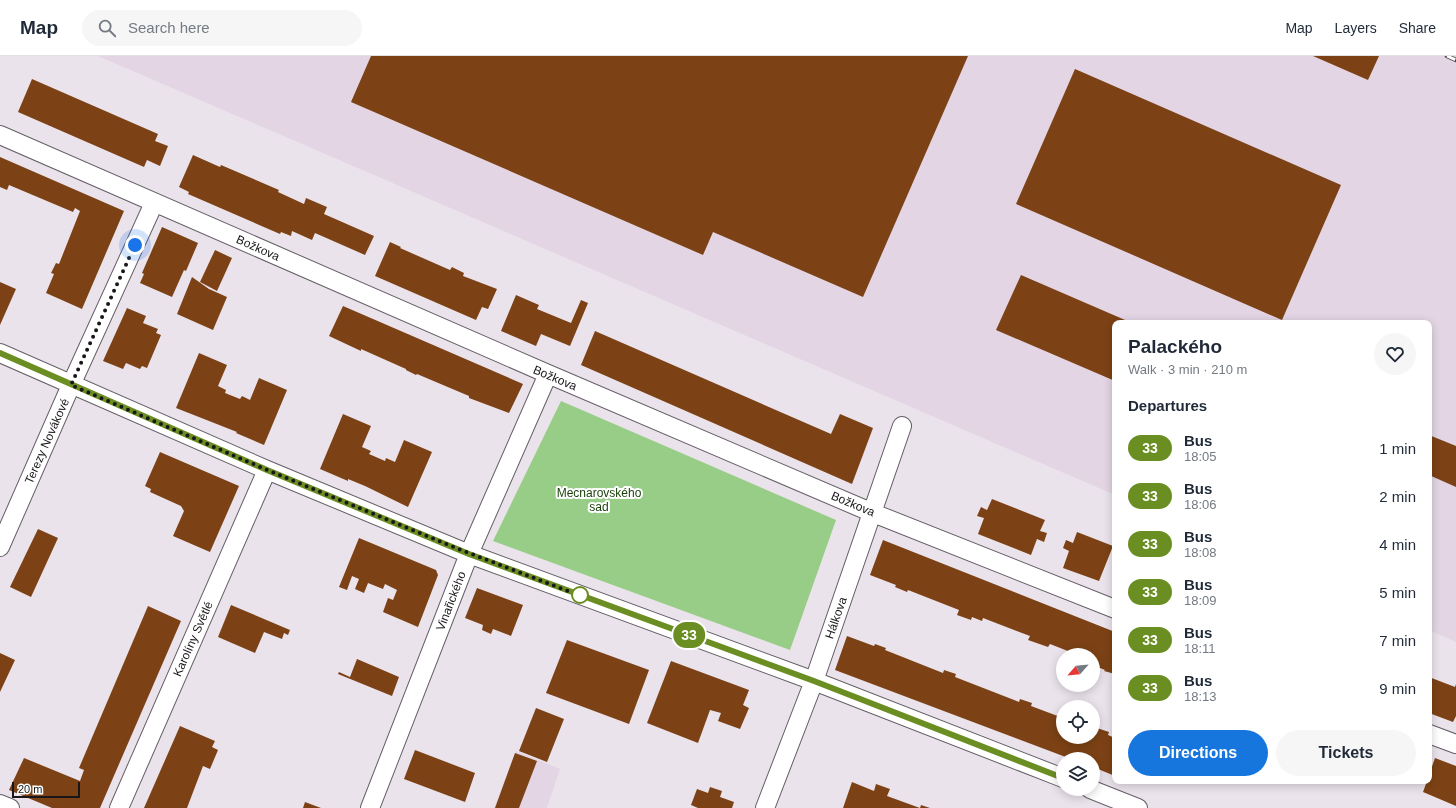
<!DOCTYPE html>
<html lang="en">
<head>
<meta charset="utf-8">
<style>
  body { margin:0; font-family:Helvetica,sans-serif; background:#f6f6f7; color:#1f2937; height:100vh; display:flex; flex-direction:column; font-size:15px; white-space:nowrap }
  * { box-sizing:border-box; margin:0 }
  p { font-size:13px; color:#747a83 }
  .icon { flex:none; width:22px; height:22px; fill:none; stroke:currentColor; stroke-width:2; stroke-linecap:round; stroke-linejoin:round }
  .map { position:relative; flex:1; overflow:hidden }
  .drawer { position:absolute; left:1112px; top:264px; width:320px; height:464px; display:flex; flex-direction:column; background:#fff; border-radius:8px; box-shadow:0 2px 10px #0003 }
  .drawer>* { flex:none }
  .badge { padding:0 8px; border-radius:13px; font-size:14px; line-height:26px }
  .needle { width:26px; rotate:243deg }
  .fabs { position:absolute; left:1056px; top:592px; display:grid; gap:8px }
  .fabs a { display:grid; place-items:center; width:44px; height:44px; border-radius:50%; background:#fff; box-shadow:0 2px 10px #0003; font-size:20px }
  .scale { position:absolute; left:12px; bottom:10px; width:68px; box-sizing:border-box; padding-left:4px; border:2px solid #1a171a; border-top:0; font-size:11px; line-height:14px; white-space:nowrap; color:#1a171a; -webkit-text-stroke:3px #fff; paint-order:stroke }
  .you { position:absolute; width:20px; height:20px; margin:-10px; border:3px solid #fff; border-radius:50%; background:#1a73e8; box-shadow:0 0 0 6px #1a73e833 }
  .map>.badge { position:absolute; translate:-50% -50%; box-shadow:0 0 0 2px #fff }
  h2 { padding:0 16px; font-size:15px; line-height:36px }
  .round { display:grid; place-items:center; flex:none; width:42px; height:42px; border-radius:21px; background:#f6f6f7 }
  .overview { display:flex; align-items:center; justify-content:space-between; height:68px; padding:0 16px }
  h1 { font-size:19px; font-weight:700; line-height:30px }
  .button { display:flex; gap:8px; margin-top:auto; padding:8px 16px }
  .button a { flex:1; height:46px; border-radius:24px; background:#1775de; color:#fff; font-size:16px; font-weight:700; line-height:46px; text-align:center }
  .button a+a { background:#f6f6f7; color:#1f2937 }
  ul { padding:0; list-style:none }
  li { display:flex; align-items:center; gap:12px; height:48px; padding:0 16px }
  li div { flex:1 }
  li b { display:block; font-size:15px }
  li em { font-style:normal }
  li .badge { min-width:44px; font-weight:700; text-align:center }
  header { display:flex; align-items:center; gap:24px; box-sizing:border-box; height:56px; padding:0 20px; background:#fff; border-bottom:1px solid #e0e1e3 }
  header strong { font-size:19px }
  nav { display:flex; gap:22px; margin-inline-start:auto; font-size:14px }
  .search { width:280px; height:36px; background:#f6f6f7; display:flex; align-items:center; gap:10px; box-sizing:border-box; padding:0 14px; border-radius:22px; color:#747a83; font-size:15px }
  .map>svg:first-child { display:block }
  .built { fill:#e3d5e4 }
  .green { fill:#97cd86 }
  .building { fill:#7c4215 }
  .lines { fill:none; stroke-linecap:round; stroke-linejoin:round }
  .minor-casing { stroke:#655e66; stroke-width:20 }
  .minor { stroke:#fff; stroke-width:18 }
  .rail-casing { stroke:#49454a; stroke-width:4.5 }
  .rail { stroke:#fff; stroke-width:3; stroke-dasharray:9; stroke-linecap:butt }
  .line-casing { stroke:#fff; stroke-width:9 }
  .line { stroke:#6b8e23; stroke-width:6 }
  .walk { stroke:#1a171a; stroke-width:4; stroke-dasharray:0 7.2 }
  .stop-dot { fill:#fff; stroke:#6b8e23; stroke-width:2 }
  .labels { text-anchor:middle; stroke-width:4; stroke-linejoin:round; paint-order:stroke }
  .street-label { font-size:12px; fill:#1a171a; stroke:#fff }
  .park-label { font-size:12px; fill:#173d07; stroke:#fff }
</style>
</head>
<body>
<header>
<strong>Map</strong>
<div class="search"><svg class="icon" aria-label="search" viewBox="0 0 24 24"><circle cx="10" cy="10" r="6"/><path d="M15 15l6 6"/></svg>Search here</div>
<nav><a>Map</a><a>Layers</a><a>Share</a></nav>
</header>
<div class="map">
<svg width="1456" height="752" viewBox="0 0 1456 752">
  <rect width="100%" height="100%" fill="#ebe3ec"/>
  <path class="built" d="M 98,0 L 1456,0 L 1456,586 L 1429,574 L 1429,267 L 1115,267 L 1115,439 Z
    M 516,695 L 560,713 L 547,752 L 494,752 Z"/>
  <path class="green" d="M 561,345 L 836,464 L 790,594 L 493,485 Z"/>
  <path class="building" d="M 371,0 L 968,0 L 863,241 L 713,176 L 703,199 L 351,46 Z
    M 1313,0 L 1379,0 L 1368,24 Z
    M 1075,13 L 1341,129 L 1282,264 L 1016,148 Z
    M 32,23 L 158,78 L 155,85 L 168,90 L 160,110 L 147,104 L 144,111 L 18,56 Z
    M 193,99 L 220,111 L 221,109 L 279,134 L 278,136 L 304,148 L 306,142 L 327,151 L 324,158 L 374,180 L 365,199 L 315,177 L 312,184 L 292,175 L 291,180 L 281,176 L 280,178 L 188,138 L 189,136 L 179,131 Z
    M 0,101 L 124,155 L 82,253 L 46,237 L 54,218 L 51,217 L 56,207 L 59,208 L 80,155 L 75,152 L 73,156 L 9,129 L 7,134 L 0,131 Z
    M 162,171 L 198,187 L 186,215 L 184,214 L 172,241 L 140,227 L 144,218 L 142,217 Z
    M 390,186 L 401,191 L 400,192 L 450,214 L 452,211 L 464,217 L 463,220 L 497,233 L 488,253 L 482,251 L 476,264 L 375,220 Z
    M 215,194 L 232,202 L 217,235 L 200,226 Z
    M 1021,219 L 1132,267 L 1115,267 L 1115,325 L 996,274 Z
    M 192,221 L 209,233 L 227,241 L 213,274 L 177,258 Z
    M 0,226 L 16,233 L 0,269 Z
    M 516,239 L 539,249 L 537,253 L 571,267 L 581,244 L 588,247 L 570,290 L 541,278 L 536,290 L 501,275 Z
    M 343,250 L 523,328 L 509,357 L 469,342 L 469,340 L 417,318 L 416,319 L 406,314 L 406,313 L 361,293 L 361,295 L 329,280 Z
    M 127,252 L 146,260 L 143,267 L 158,273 L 156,277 L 161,279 L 147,312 L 142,310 L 140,313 L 126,307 L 123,313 L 103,305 Z
    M 595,275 L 831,378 L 840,358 L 873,372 L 852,428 L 581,309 Z
    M 199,297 L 227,309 L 218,330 L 226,334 L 225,337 L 240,343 L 242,340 L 250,344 L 259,322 L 287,334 L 264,389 L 236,377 L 237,376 L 176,352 Z
    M 343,358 L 371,370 L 362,391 L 371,395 L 369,398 L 385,405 L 386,402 L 395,406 L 404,384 L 432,396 L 408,451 L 365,430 L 348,423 L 348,425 L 320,413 Z
    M 1429,379 L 1456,390 L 1456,431 L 1429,419 Z
    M 160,396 L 239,430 L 210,496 L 173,480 L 184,455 L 181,450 L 150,436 L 151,433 L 145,430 Z
    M 992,443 L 1045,464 L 1040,475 L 1047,477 L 1044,486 L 1037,483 L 1031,499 L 978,478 L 984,462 L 977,460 L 981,451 L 987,454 Z
    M 38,473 L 58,482 L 31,541 L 10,531 Z
    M 1077,476 L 1113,490 L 1099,525 L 1063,512 L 1069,495 L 1063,492 L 1066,484 L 1073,487 Z
    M 359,482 L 436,514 L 438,519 L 418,571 L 383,556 L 388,542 L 393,544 L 397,534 L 385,528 L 383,533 L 368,527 L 364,537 L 355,533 L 359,523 L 352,520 L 347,534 L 339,531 Z
    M 883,484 L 1115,576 L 1115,618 L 1104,615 L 1105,614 L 1095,610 L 1096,606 L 1093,605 L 1093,599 L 1078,599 L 1050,588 L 1048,591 L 1028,584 L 1030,580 L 983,562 L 982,565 L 972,561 L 971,564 L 957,559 L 959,554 L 908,534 L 907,536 L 895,531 L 896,529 L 870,519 Z
    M 477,532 L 523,549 L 511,580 L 493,573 L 491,578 L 482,574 L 483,569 L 465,562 Z
    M 231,549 L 290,574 L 288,579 L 284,577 L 282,583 L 264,576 L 255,597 L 218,581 Z
    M 148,550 L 181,565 L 100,752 L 52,752 L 9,734 L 24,702 L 80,725 L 84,714 L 79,712 Z
    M 847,580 L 874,590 L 875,588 L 886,592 L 885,594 L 943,617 L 944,614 L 956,618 L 955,621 L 1019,646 L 1020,643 L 1032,647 L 1031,650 L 1063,662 L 1063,681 L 1093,681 L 1093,674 L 1095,674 L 1097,672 L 1109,676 L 1108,679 L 1115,682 L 1115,720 L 1093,711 L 1093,703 L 1071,703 L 835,614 Z
    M 567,584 L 649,614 L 629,668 L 546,637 Z
    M 0,597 L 15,604 L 0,636 Z
    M 357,603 L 399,621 L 392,640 L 338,618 L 339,616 L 350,621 Z
    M 671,605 L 749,634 L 743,649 L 749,652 L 740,673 L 718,665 L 721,657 L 710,654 L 698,687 L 647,667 Z
    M 1429,621 L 1455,631 L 1456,628 L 1456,660 L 1453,666 L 1429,657 Z
    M 536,652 L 564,663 L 547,706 L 519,695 Z
    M 180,670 L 215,685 L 212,691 L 218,694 L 210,713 L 203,710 L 187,752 L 144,752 Z
    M 415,694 L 475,717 L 465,746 L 404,723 Z
    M 515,697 L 537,705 L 519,752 L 495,752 Z
    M 1435,702 L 1456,710 L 1456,750 L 1423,736 L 1427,725 L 1429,725 L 1429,719 Z
    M 852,726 L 874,735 L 876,728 L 890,733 L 887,740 L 920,752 L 921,749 L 930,752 L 843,752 Z
    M 710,731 L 722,735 L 720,741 L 734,746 L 732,752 L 698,752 L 691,749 L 697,733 L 708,737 Z
    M 305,746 L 321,752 L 303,752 Z"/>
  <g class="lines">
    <defs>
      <path id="minor" d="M 0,79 L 548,318 L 873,457 L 1115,553
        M 0,297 L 267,414 L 469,498 L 814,625 L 1063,722
        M 0,491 L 71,329 L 154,147
        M 1429,678 L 1456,688
        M 1090,733 L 1138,752
        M 0,748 L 10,752
        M 119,752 L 267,414
        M 370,752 L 469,498 L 548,318
        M 765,752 L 814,625 L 902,370"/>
    </defs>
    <use href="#minor" class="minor-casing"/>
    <use href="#minor" class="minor"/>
    <defs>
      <path id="rail" d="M 1447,0 L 1456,4"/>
    </defs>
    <use href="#rail" class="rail-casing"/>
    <use href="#rail" class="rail"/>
  </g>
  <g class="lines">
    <defs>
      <path id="line" d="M 0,297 L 267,414 L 469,498 L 814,625 L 1063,722"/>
    </defs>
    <use href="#line" class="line-casing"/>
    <use href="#line" class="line"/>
    <path class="walk" d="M 135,189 L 71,329 L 267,414 L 456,492 L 581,540 L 580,539"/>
  </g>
  <circle class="stop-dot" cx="580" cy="539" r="8"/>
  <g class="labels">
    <g class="street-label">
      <text transform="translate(258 192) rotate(24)" y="4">Božkova</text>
      <text transform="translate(555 322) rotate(23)" y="4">Božkova</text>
      <text transform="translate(47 385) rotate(-66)" y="4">Terezy Novákové</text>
      <text transform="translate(853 448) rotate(23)" y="4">Božkova</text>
      <text transform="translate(451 545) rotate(-69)" y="4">Vinařického</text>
      <text transform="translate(836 562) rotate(-71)" y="4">Hálkova</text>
      <text transform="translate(193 583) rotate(-66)" y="4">Karolíny Světlé</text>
    </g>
    <g class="park-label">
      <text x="599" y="441">Mecnarovského<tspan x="599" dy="14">sad</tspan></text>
    </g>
  </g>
</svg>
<div class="fabs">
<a><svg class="needle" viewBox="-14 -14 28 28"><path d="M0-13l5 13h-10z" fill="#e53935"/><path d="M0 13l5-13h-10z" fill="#747a83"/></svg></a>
<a><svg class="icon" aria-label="locate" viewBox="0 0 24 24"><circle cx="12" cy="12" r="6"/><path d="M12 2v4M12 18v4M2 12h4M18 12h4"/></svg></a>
<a><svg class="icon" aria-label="layers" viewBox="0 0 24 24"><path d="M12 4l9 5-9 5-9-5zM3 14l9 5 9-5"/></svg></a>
</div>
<div class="scale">20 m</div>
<div class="you" style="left:135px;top:189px"></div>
<b class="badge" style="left:689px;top:579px;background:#6b8e23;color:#fff">33</b>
<section class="drawer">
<div class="overview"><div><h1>Palackého</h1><p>Walk · 3 min · 210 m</p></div><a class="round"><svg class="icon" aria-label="heart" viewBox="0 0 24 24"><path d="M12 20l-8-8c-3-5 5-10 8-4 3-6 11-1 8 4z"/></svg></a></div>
<h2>Departures</h2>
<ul>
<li><span class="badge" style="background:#6b8e23;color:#fff">33</span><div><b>Bus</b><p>18:05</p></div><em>1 min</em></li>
<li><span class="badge" style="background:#6b8e23;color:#fff">33</span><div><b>Bus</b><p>18:06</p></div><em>2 min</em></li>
<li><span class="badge" style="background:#6b8e23;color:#fff">33</span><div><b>Bus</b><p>18:08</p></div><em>4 min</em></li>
<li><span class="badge" style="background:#6b8e23;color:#fff">33</span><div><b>Bus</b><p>18:09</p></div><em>5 min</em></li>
<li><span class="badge" style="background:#6b8e23;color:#fff">33</span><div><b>Bus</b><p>18:11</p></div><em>7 min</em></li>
<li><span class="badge" style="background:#6b8e23;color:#fff">33</span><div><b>Bus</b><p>18:13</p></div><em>9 min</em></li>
</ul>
<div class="button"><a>Directions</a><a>Tickets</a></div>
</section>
</div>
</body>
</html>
